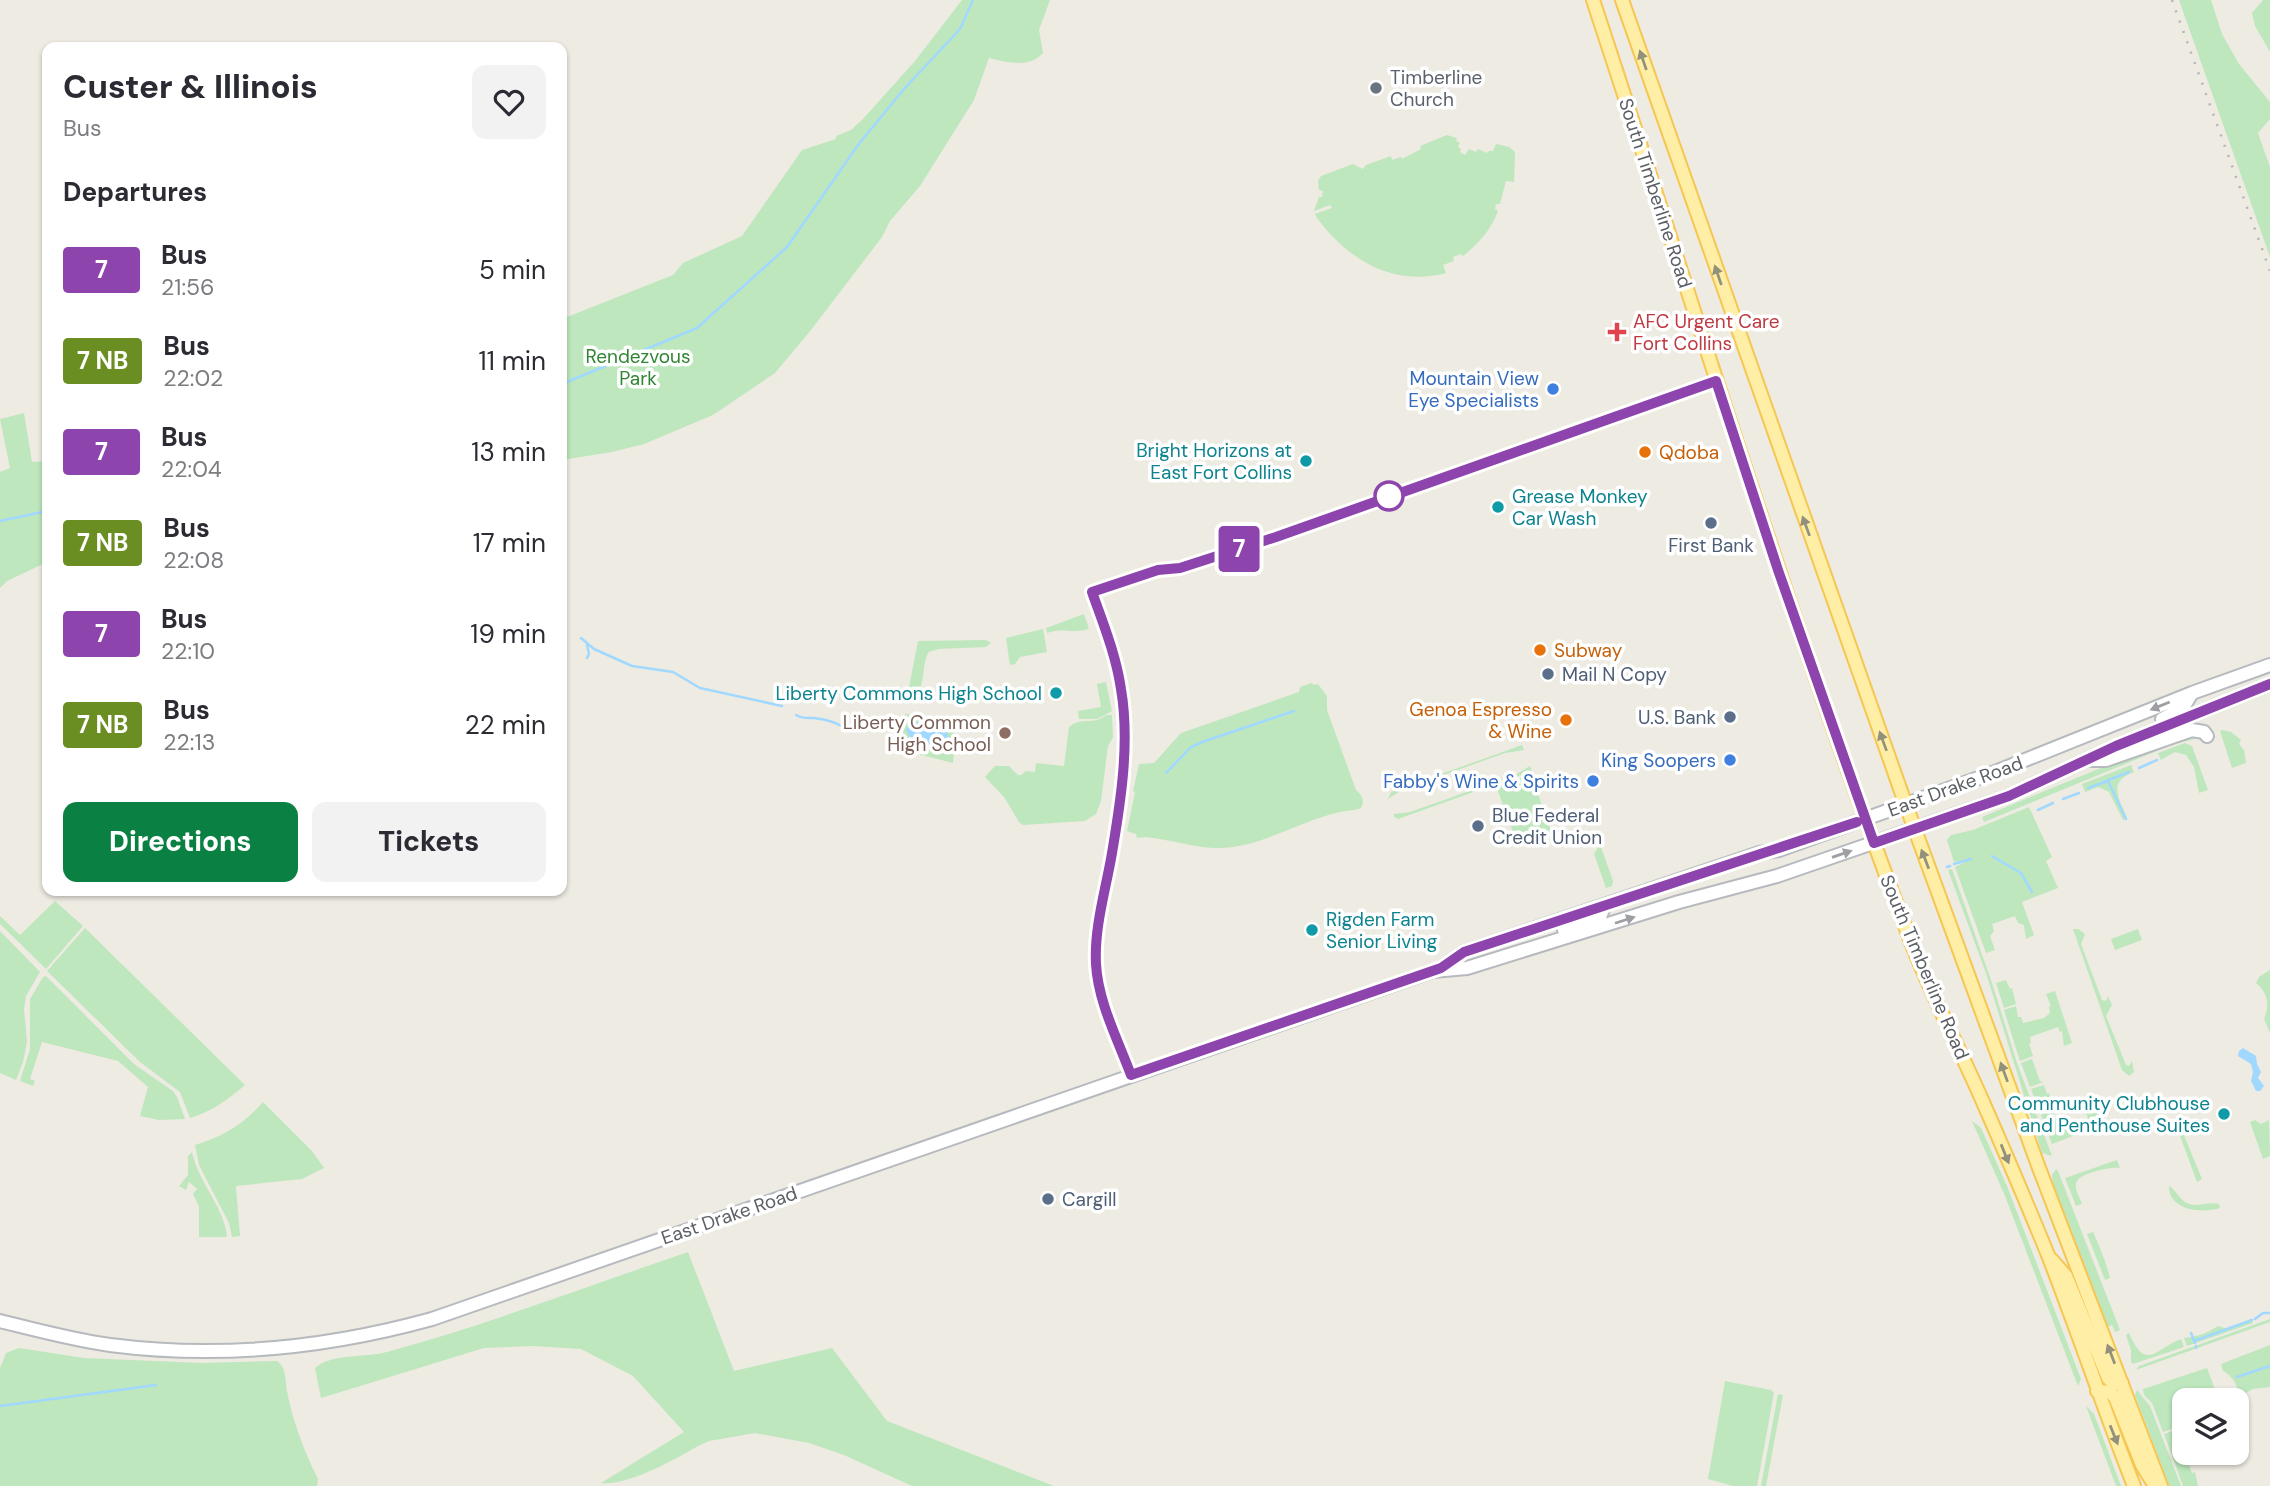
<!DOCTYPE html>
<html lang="en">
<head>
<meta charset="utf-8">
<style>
  body { margin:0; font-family:"DM Sans",sans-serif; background:#f2f2f3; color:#2b2b33; height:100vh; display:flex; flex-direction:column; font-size:26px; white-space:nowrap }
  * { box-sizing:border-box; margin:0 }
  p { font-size:23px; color:#7c7c81 }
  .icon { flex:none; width:38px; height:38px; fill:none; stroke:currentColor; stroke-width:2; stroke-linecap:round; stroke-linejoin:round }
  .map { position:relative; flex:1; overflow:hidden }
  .panel { position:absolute; left:42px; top:42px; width:525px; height:854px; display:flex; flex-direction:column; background:#fff; border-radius:14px; box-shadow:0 2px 5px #0004 }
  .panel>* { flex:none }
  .badge { padding:0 14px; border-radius:5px; font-size:24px; line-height:46px }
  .tools { position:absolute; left:2172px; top:1388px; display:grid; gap:14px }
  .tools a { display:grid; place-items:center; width:77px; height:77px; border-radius:14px; background:#fff; box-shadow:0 2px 5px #0004; font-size:35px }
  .map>.badge { position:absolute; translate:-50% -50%; box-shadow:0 0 0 4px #fff }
  h2 { padding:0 21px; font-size:26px; line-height:63px }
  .round { display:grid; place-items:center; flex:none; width:74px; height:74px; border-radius:14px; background:#f2f2f3 }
  .summary { display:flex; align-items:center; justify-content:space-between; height:119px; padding:0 21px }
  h1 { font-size:33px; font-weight:800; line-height:52px }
  .button { display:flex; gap:14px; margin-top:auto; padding:14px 21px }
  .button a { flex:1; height:80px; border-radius:14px; background:#0b8043; color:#fff; font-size:28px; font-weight:800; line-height:80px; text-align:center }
  .button a+a { background:#f2f2f3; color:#2b2b33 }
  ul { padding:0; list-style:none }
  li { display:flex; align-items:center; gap:21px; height:91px; padding:0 21px }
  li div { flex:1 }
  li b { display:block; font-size:26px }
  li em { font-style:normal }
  li .badge { min-width:77px; font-weight:700; text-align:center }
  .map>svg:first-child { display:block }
  .green { fill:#bee7bd }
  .water { fill:#a1d8ff }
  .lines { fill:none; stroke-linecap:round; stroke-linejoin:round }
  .stream { stroke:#a1d8ff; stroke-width:2.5 }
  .secondary-casing { stroke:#b6babf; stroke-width:16 }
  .primary-casing { stroke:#f7c652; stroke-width:16 }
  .secondary { stroke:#fff; stroke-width:12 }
  .primary { stroke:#ffefa6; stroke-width:12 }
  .rail { stroke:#b4b5b5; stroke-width:2.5; stroke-dasharray:2 9; stroke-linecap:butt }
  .oneway { fill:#94917b }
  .oneway2 { fill:#9d9fa2 }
  .line-casing { stroke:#fff; stroke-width:16 }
  .line { stroke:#8e44ad; stroke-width:10 }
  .worship-dot { fill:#6b7280; stroke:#fff; stroke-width:2.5 }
  .health-dot { fill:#e0444e; stroke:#fff; stroke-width:2.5 }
  .shop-dot { fill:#3f7fe0; stroke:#fff; stroke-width:2.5 }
  .food-dot { fill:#e8710a; stroke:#fff; stroke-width:2.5 }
  .culture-dot { fill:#0f9aa8; stroke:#fff; stroke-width:2.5 }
  .stop-dot { fill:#fff; stroke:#8e44ad; stroke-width:3.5 }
  .service-dot { fill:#5c6f8a; stroke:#fff; stroke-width:2.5 }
  .education-dot { fill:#8d6e63; stroke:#fff; stroke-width:2.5 }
  .labels { text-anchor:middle; stroke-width:7; stroke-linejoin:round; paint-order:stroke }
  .worship-label { font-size:19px; fill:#5b616d; stroke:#fff; text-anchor:start }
  .street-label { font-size:19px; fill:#5b5f64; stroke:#fff }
  .health-label { font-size:19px; fill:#be3a42; stroke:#fff; text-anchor:start }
  .park-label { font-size:19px; fill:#308533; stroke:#fff }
  .shop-label { font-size:19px; fill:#366cbe; stroke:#fff; text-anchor:end }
  .culture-label { font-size:19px; fill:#0d838f; stroke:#fff; text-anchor:end }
  .food-label { font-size:19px; fill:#c56008; stroke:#fff; text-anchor:start }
  .service-label { font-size:19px; fill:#4e5e75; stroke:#fff; text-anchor:start }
  .education-label { font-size:19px; fill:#785e54; stroke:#fff; text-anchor:end }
</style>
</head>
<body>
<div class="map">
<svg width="2270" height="1486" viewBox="0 0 2270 1486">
  <rect width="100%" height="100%" fill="#eeebe2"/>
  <path class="green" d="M 962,0 L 1050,0 L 1039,30 L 1043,53 C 1029,69 1006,62 989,58 L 974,100 L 920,186 L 890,221 L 882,237 L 811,330 L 775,373 L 713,415 L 644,444 L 612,452 L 562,460 L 562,319 L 673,275 L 683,263 L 742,236 L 802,150 L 836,139 L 836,136 L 851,130 L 863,119 L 915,61 Z
    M 2179,0 L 2211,0 L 2222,34 L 2239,64 L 2270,102 L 2270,119 L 2258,133 L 2270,167 L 2270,257 Z
    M 2263,0 L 2270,0 L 2270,52 L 2255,26 L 2252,13 Z
    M 1447,135 L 1457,138 L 1456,141 L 1460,143 L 1458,147 L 1461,149 L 1460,152 L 1465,155 L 1469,149 L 1476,152 L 1478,149 L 1487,153 L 1489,151 L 1493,151 L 1496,144 L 1509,147 L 1515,152 L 1514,182 L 1506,181 L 1500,204 L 1496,204 L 1495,209 L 1498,211 C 1491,230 1478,244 1463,256 L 1461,254 L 1453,257 L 1454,261 L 1443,265 L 1446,273 C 1393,287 1348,260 1317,218 L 1315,214 L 1332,208 L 1330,205 L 1314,211 L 1319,197 L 1322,197 L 1323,191 L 1319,190 L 1318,181 L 1321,176 L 1353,164 L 1363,169 L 1366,165 L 1391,156 L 1392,160 L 1401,157 L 1402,159 L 1421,149 L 1420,146 Z
    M 24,413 L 32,462 L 47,461 L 47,562 L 7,581 L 0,588 L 0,472 L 10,468 L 0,419 Z
    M 1084,614 L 1089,629 C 1071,634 1066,627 1047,633 L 1046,628 Z
    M 1043,629 L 1047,652 L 1020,657 L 1015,664 L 1010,665 L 1006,638 Z
    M 918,641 L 986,640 L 991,643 L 986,647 L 939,649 L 929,652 C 920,664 927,699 909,698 L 908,692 Z
    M 1106,682 L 1112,711 L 1097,719 L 1079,719 L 1078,711 L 1101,707 L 1097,684 Z
    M 1312,683 L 1313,685 L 1318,684 L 1327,696 L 1327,710 L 1356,790 C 1362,795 1365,800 1361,808 C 1354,811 1348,810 1340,812 C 1298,821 1261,848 1217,848 C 1194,849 1153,834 1137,838 L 1136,834 L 1127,831 L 1135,792 L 1133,791 L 1139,764 L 1154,763 L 1181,733 L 1299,692 L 1300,687 Z
    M 905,714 L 923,716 L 926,720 L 949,721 L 956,734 L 953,763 L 914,753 L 901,753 Z
    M 1106,715 L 1112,715 L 1113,737 L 1108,746 L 1101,801 L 1096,814 L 1085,821 L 1023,825 L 1019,822 L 1004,797 L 985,777 L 995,766 L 1009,766 L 1018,775 L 1021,775 L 1026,771 L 1035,772 L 1036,763 L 1064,766 L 1069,727 C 1082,716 1093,726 1106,715 Z
    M 2223,730 L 2231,732 L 2241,740 L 2239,744 L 2244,750 L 2246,763 L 2232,768 L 2220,731 Z
    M 2192,736 L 2195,739 L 2174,744 L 1984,822 L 1982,817 L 2166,741 L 2173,743 L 2172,739 Z
    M 2185,743 L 2192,746 L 2208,790 L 2199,793 L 2194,767 L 2186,755 L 2175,752 L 2161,760 L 2158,753 Z
    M 1522,745 L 1524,750 L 1505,753 L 1402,790 L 1388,799 L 1391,792 Z
    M 2131,765 L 2134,772 C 2107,782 2119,798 2127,818 L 2123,820 L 2109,792 L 2098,787 L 2085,792 L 2082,784 Z
    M 1530,766 L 1532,771 L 1398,819 L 1394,817 L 1394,814 L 1410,812 L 1515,775 Z
    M 1531,774 L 1551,831 L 1517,843 L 1496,786 Z
    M 2029,807 L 2052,857 L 2046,861 L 2058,888 L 2022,902 L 2034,935 L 2026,939 L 2024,925 L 2018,923 L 2015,916 L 1992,924 L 1994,931 L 1990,936 L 1995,950 L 1986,953 L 1955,867 L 1971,859 L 1954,862 L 1947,840 L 1951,835 L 1973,830 Z
    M 1600,844 L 1613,881 L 1612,886 L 1606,888 L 1594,854 Z
    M 1952,869 L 1992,983 L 2017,1063 L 2052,1156 L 2042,1153 L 1986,973 L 1948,870 Z
    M 55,901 L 83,926 L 46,969 L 0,924 L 0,916 L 20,935 Z
    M 85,928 L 245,1085 C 227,1100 213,1111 190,1118 L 180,1092 L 140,1062 L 47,971 Z
    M 2073,929 L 2078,929 L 2085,934 L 2081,944 L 2102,1000 L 2106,1001 L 2108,996 L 2112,1005 L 2106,1016 L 2126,1065 L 2129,1066 L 2132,1061 L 2134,1072 L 2129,1076 L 2122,1070 Z
    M 2138,929 L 2142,940 L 2115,950 L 2111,939 Z
    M 0,931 L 40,972 L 26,996 L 24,1009 L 27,1042 L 23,1062 L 16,1080 L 0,1073 Z
    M 2270,970 L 2270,1033 L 2264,1019 C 2270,1005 2268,993 2256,983 L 2259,977 Z
    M 46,976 L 134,1064 L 173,1091 L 177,1097 L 185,1119 L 159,1120 L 140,1116 L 148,1087 L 118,1061 L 42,1042 L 30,1079 L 35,1081 L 33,1086 L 20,1081 L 30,1049 L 30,999 L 43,977 Z
    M 2006,980 L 2010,989 L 2012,988 L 2016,1004 L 2004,1008 L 1996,983 Z
    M 2055,991 L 2072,1043 L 2064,1046 L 2062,1031 L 2060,1032 L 2058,1027 L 2030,1037 L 2031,1043 L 2029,1044 L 2033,1056 L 2020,1061 L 2004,1010 L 2016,1006 L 2018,1017 L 2021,1017 L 2023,1023 L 2044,1018 L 2050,1013 L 2049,1007 L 2051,1006 L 2046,994 Z
    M 2034,1058 L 2032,1059 L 2040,1081 L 2043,1082 L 2030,1087 L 2021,1063 Z
    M 2044,1085 L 2047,1094 L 2049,1093 L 2052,1109 L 2040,1113 L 2031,1089 Z
    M 2092,1097 L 2102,1125 L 2052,1144 L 2041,1115 L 2053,1111 L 2056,1123 L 2058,1123 L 2060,1128 L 2088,1118 L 2086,1112 L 2088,1111 L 2083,1101 Z
    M 263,1102 L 312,1151 L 324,1168 L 302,1179 L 236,1186 L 240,1236 L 232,1237 L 229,1223 L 199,1165 L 195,1145 C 223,1137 244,1124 263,1102 Z
    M 2255,1120 L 2261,1124 L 2269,1120 L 2270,1156 L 2263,1159 L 2250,1122 Z
    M 1972,1121 L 1981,1128 L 2007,1186 L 2081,1379 L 2078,1386 L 2005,1196 Z
    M 2181,1128 L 2202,1179 L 2197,1182 L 2179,1133 Z
    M 192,1152 C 198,1182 225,1208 227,1237 L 199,1237 L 199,1206 L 193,1194 L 197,1189 L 189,1182 L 186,1190 L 179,1186 L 188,1175 L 188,1156 Z
    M 2117,1160 L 2120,1168 C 2112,1166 2081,1173 2077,1181 C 2073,1188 2080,1197 2082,1204 L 2076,1206 L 2065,1178 Z
    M 2056,1169 L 2058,1171 L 2120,1330 L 2115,1332 L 2112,1325 L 2108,1327 L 2053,1184 L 2052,1175 Z
    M 2169,1186 C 2175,1189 2178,1197 2185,1202 C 2196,1209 2207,1201 2219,1204 L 2220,1208 C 2202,1214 2168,1210 2169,1186 Z
    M 2093,1232 C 2100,1248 2106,1261 2110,1278 L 2105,1280 L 2087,1234 Z
    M 688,1252 L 734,1371 L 832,1348 L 887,1421 L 1054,1486 L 912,1486 L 844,1455 L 809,1443 L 755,1433 L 709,1441 L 698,1446 C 674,1460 628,1486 601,1483 L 684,1432 L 633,1376 L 581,1349 L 532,1346 L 484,1348 L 321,1398 L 315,1368 C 332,1353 365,1358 387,1352 C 489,1324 588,1286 688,1252 Z
    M 2270,1319 L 2270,1322 L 2136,1370 L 2139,1366 Z
    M 2252,1320 L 2253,1323 L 2187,1346 L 2184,1338 C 2196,1337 2206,1334 2218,1326 L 2228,1329 Z
    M 2129,1333 C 2146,1373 2156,1348 2181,1339 L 2184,1347 L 2133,1364 L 2131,1362 L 2131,1350 L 2126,1335 Z
    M 2270,1345 L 2270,1387 L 2253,1389 L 2239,1397 C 2238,1386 2233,1376 2223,1371 L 2221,1364 Z
    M 19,1348 L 84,1358 L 203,1363 L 277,1361 C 287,1368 285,1380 287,1391 C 293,1422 304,1451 318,1479 L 317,1486 L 0,1486 L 0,1368 L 6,1353 Z
    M 2207,1368 L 2219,1400 L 2184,1400 L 2184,1425 L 2163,1432 L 2152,1403 L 2144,1395 L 2143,1389 Z
    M 1725,1381 L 1771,1390 L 1774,1393 L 1757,1486 L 1733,1486 L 1708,1479 Z
    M 2137,1390 L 2150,1406 L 2181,1486 L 2169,1486 L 2135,1395 Z
    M 1778,1394 L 1783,1395 L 1766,1486 L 1761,1486 Z
    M 2086,1406 L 2094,1414 L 2121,1486 L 2116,1486 Z
    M 2181,1428 L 2184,1437 L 2184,1452 L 2188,1453 L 2185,1454 L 2192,1473 L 2195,1472 L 2198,1486 L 2183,1486 L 2164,1434 Z"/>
  <path class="water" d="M 917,722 L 939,723 L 946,727 L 950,745 L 946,751 L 915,746 L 906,730 L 910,724 Z
    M 2243,1048 L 2256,1056 L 2257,1064 L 2261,1072 L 2258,1078 L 2264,1086 L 2260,1091 L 2256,1091 L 2251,1081 L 2253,1072 L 2251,1064 L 2238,1056 L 2239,1051 Z"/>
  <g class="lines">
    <path class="stream" d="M 562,384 L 697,328 L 787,247 L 858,145 L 904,89 L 960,29 L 973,0
      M 0,521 L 47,511
      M 581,638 L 594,649 L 632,666 L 673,672 L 700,688 L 782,706
      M 587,658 L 589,654 L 587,645
      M 796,715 C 803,719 807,718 814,718 C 826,719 840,724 850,731
      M 2139,768 L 2157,760
      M 1166,773 L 1191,747 L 1205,741 L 1294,711
      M 2106,781 L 2129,772
      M 2088,788 L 2108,781 L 2126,819
      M 2063,799 L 2079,793
      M 2038,810 L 2053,803
      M 1992,856 L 2021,873 L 2032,892
      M 1954,864 L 1971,859
      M 1947,867 L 1950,866
      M 2255,1319 L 2263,1313 L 2270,1313
      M 2191,1333 L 2195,1343
      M 2194,1341 L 2252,1320
      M 2196,1346 L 2196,1348
      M 2237,1377 L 2270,1366
      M 2180,1398 L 2202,1390
      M 0,1406 L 156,1385"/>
    <defs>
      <path id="secondary" d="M 2162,719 L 2183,708 L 2192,693
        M 2092,760 L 2106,760 L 2192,730 L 2204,732 L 2207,736
        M 1564,930 L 1600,917 L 1604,907
        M 1441,968 L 1464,952 L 1759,853 L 1779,850 L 1995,772 L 2192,693 L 2270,665
        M 0,1321 C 36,1330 73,1340 110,1345 C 218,1359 327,1348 432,1319 L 1433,971 L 1467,968 L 1679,902 L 1777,876 L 2009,796 L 2116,746 L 2270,684"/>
      <path id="primary" d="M 1593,0 C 1697,315 1793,632 1911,942 C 1933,999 1962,1053 1986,1109 C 2007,1157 2028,1206 2048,1255 C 2078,1332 2104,1410 2134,1486
        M 1622,0 L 1903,797 L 2039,1168 L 2161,1486
        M 2052,1260 L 2066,1276 L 2108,1378 L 2114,1384 L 2122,1383
        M 2097,1391 L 2110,1392 L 2115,1397 L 2142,1465 L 2155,1486"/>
    </defs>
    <use href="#secondary" class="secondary-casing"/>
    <use href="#primary" class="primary-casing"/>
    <use href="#secondary" class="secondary"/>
    <use href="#primary" class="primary"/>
    <path class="rail" d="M 2172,0 L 2270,271"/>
  </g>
  <defs><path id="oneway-solid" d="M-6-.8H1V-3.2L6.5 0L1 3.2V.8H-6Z" transform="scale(1.75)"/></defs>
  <g class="oneway">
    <use href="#oneway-solid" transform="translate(1643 60) rotate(-109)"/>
    <use href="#oneway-solid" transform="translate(1718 275) rotate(-109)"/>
    <use href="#oneway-solid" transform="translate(1806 526) rotate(-110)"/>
    <use href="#oneway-solid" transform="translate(1883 741) rotate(-110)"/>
    <use href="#oneway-solid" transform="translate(1925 859) rotate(-111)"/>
    <use href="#oneway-solid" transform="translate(2004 1072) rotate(-110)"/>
    <use href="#oneway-solid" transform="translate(2005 1154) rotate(68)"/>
    <use href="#oneway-solid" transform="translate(2111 1354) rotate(-111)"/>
    <use href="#oneway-solid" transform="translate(2114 1435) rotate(68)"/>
  </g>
  <g class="oneway2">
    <use href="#oneway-solid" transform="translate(2160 706) rotate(158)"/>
    <use href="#oneway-solid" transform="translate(1842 854) rotate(-19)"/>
    <use href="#oneway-solid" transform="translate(1625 920) rotate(-18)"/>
  </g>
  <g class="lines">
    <defs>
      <path id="line" d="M 1857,822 L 1464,952 L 1441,968 L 1131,1075 C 1118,1040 1098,1002 1096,964 C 1094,927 1106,889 1112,853 C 1121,800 1130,742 1121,689 C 1116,655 1103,623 1092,592 L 1158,570 L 1180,568 L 1276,537 L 1716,381 L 1778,570 L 1874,843 L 2009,796 L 2116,746 L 2270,684"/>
    </defs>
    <use href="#line" class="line-casing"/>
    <use href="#line" class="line"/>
  </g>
  <circle class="worship-dot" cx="1376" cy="88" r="7"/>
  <path class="health-dot" d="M1613.5 321.5h7v7h7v7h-7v7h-7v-7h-7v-7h7z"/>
  <g class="shop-dot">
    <circle cx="1553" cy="389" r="7"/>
    <circle cx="1730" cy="760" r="7"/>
    <circle cx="1593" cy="781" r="7"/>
  </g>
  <g class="food-dot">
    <circle cx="1645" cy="452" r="7"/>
    <circle cx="1540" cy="650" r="7"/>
    <circle cx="1566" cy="720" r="7"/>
  </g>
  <g class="culture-dot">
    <circle cx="1306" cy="461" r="7"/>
    <circle cx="1498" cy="507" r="7"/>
    <circle cx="1056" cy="693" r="7"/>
    <circle cx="1312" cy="930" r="7"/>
    <circle cx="2224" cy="1114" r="7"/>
  </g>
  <circle class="stop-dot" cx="1389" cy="496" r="14"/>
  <g class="service-dot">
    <circle cx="1711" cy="523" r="7"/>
    <circle cx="1548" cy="674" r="7"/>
    <circle cx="1730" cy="717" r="7"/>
    <circle cx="1478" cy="826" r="7"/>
    <circle cx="1048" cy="1199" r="7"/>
  </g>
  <circle class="education-dot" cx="1005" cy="733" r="7"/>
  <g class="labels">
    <g class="worship-label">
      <text x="1390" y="84">Timberline<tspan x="1390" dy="22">Church</tspan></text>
    </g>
    <g class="street-label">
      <text transform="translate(1656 193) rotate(72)" y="7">South Timberline Road</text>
      <text transform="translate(1955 786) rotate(-20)" y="7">East Drake Road</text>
      <text transform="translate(1925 967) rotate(67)" y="7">South Timberline Road</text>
      <text transform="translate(729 1215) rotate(-19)" y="7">East Drake Road</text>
    </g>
    <g class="health-label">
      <text x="1633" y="328">AFC Urgent Care<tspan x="1633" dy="22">Fort Collins</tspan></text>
    </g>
    <g class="park-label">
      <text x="638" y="363">Rendezvous<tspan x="638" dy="22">Park</tspan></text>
    </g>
    <g class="shop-label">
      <text x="1539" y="385">Mountain View<tspan x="1539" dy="22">Eye Specialists</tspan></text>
      <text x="1716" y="767">King Soopers</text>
      <text x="1579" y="788">Fabby's Wine &amp; Spirits</text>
    </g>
    <g class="culture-label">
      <text x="1292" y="457">Bright Horizons at<tspan x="1292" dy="22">East Fort Collins</tspan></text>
      <text x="1512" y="503" text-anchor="start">Grease Monkey<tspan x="1512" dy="22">Car Wash</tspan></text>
      <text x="1042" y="700">Liberty Commons High School</text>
      <text x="1326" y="926" text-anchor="start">Rigden Farm<tspan x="1326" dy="22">Senior Living</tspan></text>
      <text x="2210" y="1110">Community Clubhouse<tspan x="2210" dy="22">and Penthouse Suites</tspan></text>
    </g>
    <g class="food-label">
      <text x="1659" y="459">Qdoba</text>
      <text x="1554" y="657">Subway</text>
      <text x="1552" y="716" text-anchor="end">Genoa Espresso<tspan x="1552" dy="22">&amp; Wine</tspan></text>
    </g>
    <g class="service-label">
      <text x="1711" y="552" text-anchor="middle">First Bank</text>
      <text x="1562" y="681">Mail N Copy</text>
      <text x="1716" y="724" text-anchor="end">U.S. Bank</text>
      <text x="1492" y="822">Blue Federal<tspan x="1492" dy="22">Credit Union</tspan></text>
      <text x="1062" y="1206">Cargill</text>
    </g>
    <g class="education-label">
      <text x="991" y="729">Liberty Common<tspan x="991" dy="22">High School</tspan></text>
    </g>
  </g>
</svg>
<div class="tools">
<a><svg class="icon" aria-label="layers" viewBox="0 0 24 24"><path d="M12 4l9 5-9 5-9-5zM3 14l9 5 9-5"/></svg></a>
</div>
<b class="badge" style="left:1239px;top:549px;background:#8e44ad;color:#fff">7</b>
<section class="panel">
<div class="summary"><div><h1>Custer &amp; Illinois</h1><p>Bus</p></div><a class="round"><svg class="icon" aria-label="heart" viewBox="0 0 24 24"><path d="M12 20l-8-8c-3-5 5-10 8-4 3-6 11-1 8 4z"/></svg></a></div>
<h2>Departures</h2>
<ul>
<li><span class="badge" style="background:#8e44ad;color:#fff">7</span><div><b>Bus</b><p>21:56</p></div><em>5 min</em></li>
<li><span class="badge" style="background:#6b8e23;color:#fff">7 NB</span><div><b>Bus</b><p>22:02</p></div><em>11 min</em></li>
<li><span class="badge" style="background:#8e44ad;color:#fff">7</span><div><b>Bus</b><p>22:04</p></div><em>13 min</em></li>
<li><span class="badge" style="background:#6b8e23;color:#fff">7 NB</span><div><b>Bus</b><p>22:08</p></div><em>17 min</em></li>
<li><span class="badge" style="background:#8e44ad;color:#fff">7</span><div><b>Bus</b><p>22:10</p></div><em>19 min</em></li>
<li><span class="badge" style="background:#6b8e23;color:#fff">7 NB</span><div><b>Bus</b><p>22:13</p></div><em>22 min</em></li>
</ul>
<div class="button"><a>Directions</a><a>Tickets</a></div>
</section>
</div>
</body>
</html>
